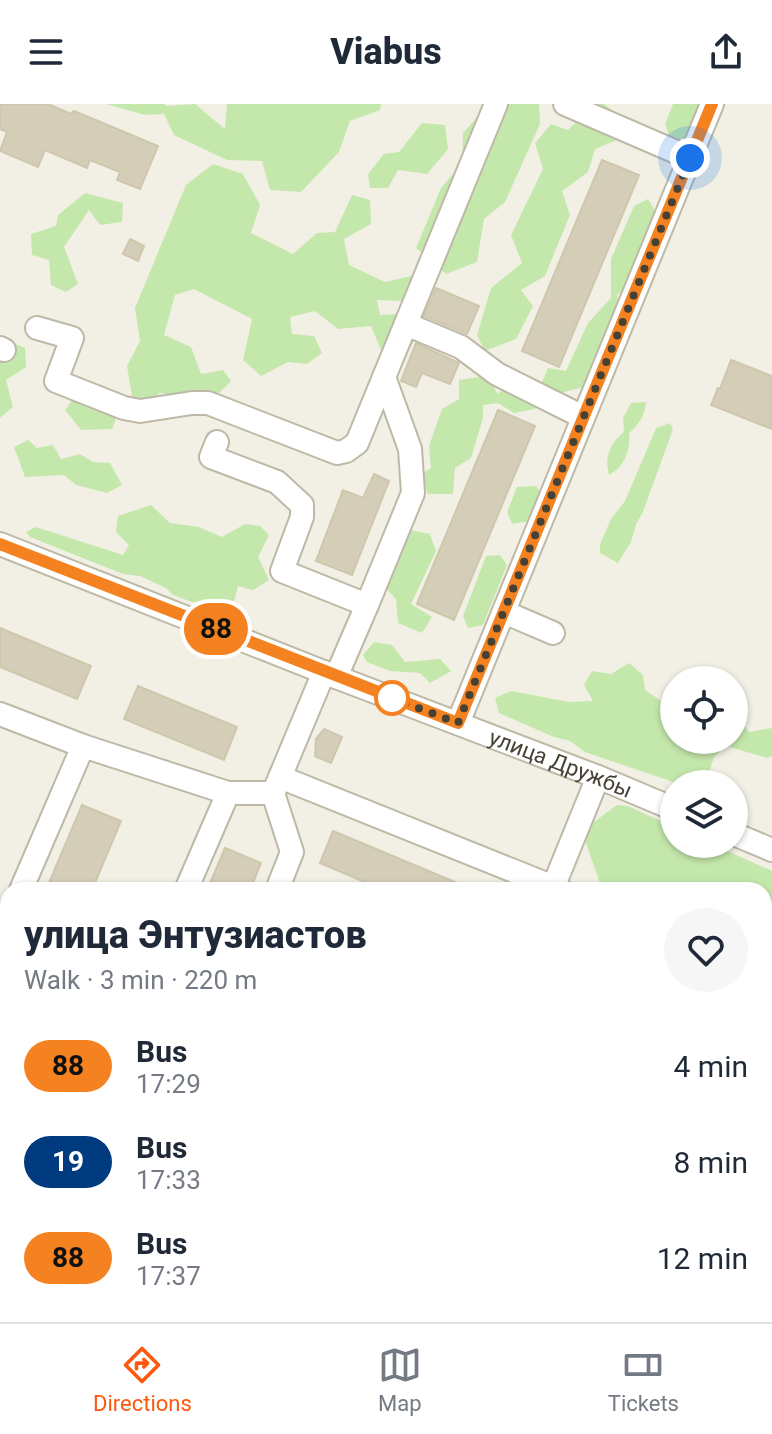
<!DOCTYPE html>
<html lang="en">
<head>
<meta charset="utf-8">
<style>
  body { margin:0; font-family:Roboto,sans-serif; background:#f6f6f7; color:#1f2937; height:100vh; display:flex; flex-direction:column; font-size:30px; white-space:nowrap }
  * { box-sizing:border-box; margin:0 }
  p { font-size:26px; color:#747a83 }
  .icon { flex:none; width:44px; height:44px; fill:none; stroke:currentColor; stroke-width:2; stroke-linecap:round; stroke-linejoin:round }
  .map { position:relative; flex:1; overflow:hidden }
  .panel { position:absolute; left:0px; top:778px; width:772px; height:440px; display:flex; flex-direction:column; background:#fff; border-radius:24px 24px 0 0; box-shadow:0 2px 6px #0004 }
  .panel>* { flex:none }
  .badge { padding:0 16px; border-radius:26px; font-size:28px; line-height:52px }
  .tools { position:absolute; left:660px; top:562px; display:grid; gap:16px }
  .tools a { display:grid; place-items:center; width:88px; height:88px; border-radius:50%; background:#fff; box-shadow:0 2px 6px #0004; font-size:40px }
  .you { position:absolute; width:40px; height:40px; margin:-20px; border:6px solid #fff; border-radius:50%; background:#1a73e8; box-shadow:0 0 0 12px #1a73e833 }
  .map>.badge { position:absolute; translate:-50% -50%; box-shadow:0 0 0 4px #fff }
  .round { display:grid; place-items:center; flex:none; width:84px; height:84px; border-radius:42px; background:#f6f6f7 }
  .overview { display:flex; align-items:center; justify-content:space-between; height:136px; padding:0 24px }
  h1 { font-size:38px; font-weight:800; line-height:60px }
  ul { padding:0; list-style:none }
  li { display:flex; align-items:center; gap:24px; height:96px; padding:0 24px }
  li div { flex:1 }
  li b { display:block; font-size:30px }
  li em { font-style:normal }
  li .badge { min-width:88px; font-weight:700; text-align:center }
  header { display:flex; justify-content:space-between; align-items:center; height:104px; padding:0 24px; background:#fff; font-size:36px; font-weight:800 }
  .dock { display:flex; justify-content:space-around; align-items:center; height:112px; border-top:2px solid #e0e1e3; background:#fff; font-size:22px; color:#747a83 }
  .dock a { display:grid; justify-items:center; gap:4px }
  .dock .on { color:#fd5810 }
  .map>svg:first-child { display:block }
  .green { fill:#c4e8ac }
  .building { fill:#d4ceb9; stroke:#cfc7ad; stroke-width:2 }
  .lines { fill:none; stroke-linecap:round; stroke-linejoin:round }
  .minor-casing { stroke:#beb9a7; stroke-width:26 }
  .minor { stroke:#fff; stroke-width:22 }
  .line-casing { stroke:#fff; stroke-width:18 }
  .line { stroke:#f58220; stroke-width:12 }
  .walk { stroke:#454134; stroke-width:8; stroke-dasharray:0 14.4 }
  .stop-dot { fill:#fff; stroke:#f58220; stroke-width:4 }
  .labels { text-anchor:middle; stroke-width:6; stroke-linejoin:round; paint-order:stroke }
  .street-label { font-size:22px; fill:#454134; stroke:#fff }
</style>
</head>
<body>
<header><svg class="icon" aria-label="menu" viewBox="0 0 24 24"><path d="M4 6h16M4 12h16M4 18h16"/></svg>Viabus<svg class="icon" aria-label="share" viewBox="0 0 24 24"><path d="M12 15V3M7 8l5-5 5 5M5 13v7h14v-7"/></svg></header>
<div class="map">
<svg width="772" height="1218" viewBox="0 0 772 1218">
  <rect width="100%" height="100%" fill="#f2f0e4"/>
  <path class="green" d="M 106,0 L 164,0 L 166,2 L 195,0 L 225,25 L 227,0 L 381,0 L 380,6 L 350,17 L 339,48 L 301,88 L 270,86 L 262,57 L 227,56 L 174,31 L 164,10 L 145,11 Z
    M 489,0 L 539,0 L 540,20 L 505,98 L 484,115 L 477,158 L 446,170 L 416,144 L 441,84 L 462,59 L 463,29 Z
    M 595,0 L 604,0 L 622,13 L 617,36 L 595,45 L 588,68 L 562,87 L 570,111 L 545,172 L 521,186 L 533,202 L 516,235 L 485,247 L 477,231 L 491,184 L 522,159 L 511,131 L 543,65 L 535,39 L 551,20 L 568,26 Z
    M 673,0 L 705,0 L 685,35 L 670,35 L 665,20 Z
    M 422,19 L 445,21 L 448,45 L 427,70 L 398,66 L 388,84 L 370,84 L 368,70 L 384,50 L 399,48 Z
    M 213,60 L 243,70 L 260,101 L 251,129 L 293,150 L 317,129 L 335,128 L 352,91 L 370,96 L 371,120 L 344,135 L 349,161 L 385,178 L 415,171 L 420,198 L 377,196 L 380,211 L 398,210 L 416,233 L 404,255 L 384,253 L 371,222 L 338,225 L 315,207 L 290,213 L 292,230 L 314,232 L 322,249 L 307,260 L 288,258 L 261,272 L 243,256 L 252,215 L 194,185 L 175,191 L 164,231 L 191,243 L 201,270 L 223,266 L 231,277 L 219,289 L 183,293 L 160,289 L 146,300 L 132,292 L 127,262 L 140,237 L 135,204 L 186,81 Z
    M 85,89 L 123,99 L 122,118 L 100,121 L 89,106 L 64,143 L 78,180 L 66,188 L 51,181 L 49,156 L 32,151 L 31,130 L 56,122 L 58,111 Z
    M 648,95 L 656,108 L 634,176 L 617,191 L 620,219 L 593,281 L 551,291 L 541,280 L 548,264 L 566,267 L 588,219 L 611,194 L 611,155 L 634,102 Z
    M 0,233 L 25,244 L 26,263 L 6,276 L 13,303 L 0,314 Z
    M 486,272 L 498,290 L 516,275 L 535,286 L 535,305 L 514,309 L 498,299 L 483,301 L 483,314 L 471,354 L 455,364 L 453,390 L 428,390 L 420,371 L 431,364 L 429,342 L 442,305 L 459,295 L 459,276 Z
    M 73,295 L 117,312 L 112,325 L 81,326 L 65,306 Z
    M 646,298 C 645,312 639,320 629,329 C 631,347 624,363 609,371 C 604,353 610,339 624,328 L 623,314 L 631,299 Z
    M 670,319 L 673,325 L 643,408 L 636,420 L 631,438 L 618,459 L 600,449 L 600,440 L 611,415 L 625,397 L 656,324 Z
    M 28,336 L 37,344 L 53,341 L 61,355 L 80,350 L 93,358 L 110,359 L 122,381 L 107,389 L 76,381 L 64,371 L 25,373 L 14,343 Z
    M 536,382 L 545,394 L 538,416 L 512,420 L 507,408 L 517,383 Z
    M 151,401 L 170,419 L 199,423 L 222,433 L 245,420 L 260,422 L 269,431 L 258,453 L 269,476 L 253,486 L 238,482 L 234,498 L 221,506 L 210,500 L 192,498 L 173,491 L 166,484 L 140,472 L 123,470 L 30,433 L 26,428 L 36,423 L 123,451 L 129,441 L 116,428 L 118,412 Z
    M 395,423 L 430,430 L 436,447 L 411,500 L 432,513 L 422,529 L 398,519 L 396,495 L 377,475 Z
    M 500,451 L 507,461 L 483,521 L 468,524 L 463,512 L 486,452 Z
    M 374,538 L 392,541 L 405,558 L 440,555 L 451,567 L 430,579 L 420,569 L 390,567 L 367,558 L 363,551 Z
    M 629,559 L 643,571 L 645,586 L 661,597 L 674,596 L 674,636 L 734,636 L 734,610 L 738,612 L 749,628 L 772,624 L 772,652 L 767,654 L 726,642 L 714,653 L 708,672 L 694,680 L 679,680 L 585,648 L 570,637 L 554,633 L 499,609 L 495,594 L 511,587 L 569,598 L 593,597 L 584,581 L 592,567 L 611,570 Z
    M 617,701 L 628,702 L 674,723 L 674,740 L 712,740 L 772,767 L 772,899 L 764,895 L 764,786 L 600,786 L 600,779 L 584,734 L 587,723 Z
    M 764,955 L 772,958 L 772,1156 L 764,1176 Z"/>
  <path class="building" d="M 0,0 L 48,0 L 71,10 L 74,7 L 158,42 L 140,85 L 117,76 L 120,68 L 90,56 L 87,64 L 45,46 L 38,63 L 0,47 L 7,28 L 0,25 Z
    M 602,56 L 639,71 L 559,263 L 522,247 Z
    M 130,135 L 144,142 L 138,157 L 123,150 Z
    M 436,184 L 479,202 L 467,230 L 424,212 Z
    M 416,239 L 459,259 L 450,280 L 422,269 L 416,283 L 401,277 Z
    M 731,256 L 772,272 L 772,325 L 711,301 L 718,284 L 720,285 Z
    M 498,306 L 535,322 L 454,516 L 417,500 Z
    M 374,370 L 389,377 L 352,471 L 316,457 L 343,386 L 363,394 Z
    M 0,524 L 91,562 L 77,595 L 0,563 Z
    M 138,582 L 237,623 L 224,656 L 124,615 Z
    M 324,625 L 342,633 L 331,659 L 315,652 L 316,635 Z
    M 82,701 L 121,717 L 92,786 L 46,786 Z
    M 333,727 L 474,786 L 383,786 L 320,759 Z
    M 225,744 L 261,759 L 250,786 L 207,786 Z"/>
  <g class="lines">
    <defs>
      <g id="minor">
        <path d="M 565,0 L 690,54"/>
        <path d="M 406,220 L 461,243 L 497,270 L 583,313"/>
        <path d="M 37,224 L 72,234 L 56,277 L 124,304 L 140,307 L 192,299 L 208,299 L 337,349 L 346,347 L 357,339 L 496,0"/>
        <path d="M 0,244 L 4,246"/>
        <path d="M 217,338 L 211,353 L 277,378 L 302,401 L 302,413 L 282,467 L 367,501 L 336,573"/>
        <path id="s1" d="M 0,440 L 336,573 L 598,673 L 674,705"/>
        <path d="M 367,501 L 413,389 L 410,345 L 384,273"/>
        <path d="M 504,508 L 553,529"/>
        <path d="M 0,610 L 83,642 L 228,689 L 273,689 L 292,748 L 277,786"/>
        <path d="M 458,619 L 712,0"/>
        <path d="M 280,673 L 561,786"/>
        <path d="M 275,685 L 324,568"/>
        <path d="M 734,730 L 772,746"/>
        <path d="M 21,786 L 83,642"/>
        <path d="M 186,786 L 228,689"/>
        <path d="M 552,786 L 598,673"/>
        <path d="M 0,836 L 8,818"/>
        <path d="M 764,870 L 772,873"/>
        <path d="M 0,1023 L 8,1027"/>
        <path d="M 0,1126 L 8,1129"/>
        <path d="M 764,1191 L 772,1171"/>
        <path d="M 201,1210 L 220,1218"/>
        <path d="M 517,1210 L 536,1218"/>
        <path d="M 72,1218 L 76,1210"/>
        <path d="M 282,1218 L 285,1210"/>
        <path d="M 450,1218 L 454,1210"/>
        <path d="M 753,1218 L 756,1210"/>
      </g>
    </defs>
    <use href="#minor" class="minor-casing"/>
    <use href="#minor" class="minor"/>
  </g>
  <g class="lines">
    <defs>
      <path id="line" d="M 0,440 L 458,619 L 712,0"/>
    </defs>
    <use href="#line" class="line-casing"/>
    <use href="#line" class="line"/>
    <path class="walk" d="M 392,594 L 458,619 L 690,54"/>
  </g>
  <circle class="stop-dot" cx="392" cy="594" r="16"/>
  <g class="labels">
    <g class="street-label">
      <text dy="8" stroke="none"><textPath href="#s1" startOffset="602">улица Дружбы</textPath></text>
    </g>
  </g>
</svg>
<div class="tools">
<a><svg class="icon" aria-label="locate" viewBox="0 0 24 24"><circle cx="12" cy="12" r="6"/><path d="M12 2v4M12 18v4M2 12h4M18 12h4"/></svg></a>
<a><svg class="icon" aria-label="layers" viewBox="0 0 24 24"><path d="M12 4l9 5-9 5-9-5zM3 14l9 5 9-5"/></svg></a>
</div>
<div class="you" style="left:690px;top:54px"></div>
<b class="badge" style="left:216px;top:525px;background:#f58220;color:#111">88</b>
<section class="panel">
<div class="overview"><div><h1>улица Энтузиастов</h1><p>Walk · 3 min · 220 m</p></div><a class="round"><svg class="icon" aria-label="heart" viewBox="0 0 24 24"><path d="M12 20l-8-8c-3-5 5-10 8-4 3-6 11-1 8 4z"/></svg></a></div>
<ul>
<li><span class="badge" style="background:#f58220;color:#111">88</span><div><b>Bus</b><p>17:29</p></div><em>4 min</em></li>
<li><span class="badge" style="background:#003b80;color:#fff">19</span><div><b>Bus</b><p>17:33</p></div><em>8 min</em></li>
<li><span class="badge" style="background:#f58220;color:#111">88</span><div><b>Bus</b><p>17:37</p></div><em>12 min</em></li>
</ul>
</section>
</div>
<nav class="dock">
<a class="on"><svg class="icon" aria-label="directions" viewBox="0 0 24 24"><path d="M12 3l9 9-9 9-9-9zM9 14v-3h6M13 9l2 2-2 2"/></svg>Directions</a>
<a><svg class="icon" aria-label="map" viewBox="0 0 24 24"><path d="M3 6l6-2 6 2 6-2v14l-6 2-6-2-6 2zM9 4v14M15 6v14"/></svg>Map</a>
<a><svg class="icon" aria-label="tickets" viewBox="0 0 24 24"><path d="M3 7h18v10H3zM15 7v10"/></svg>Tickets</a>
</nav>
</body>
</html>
